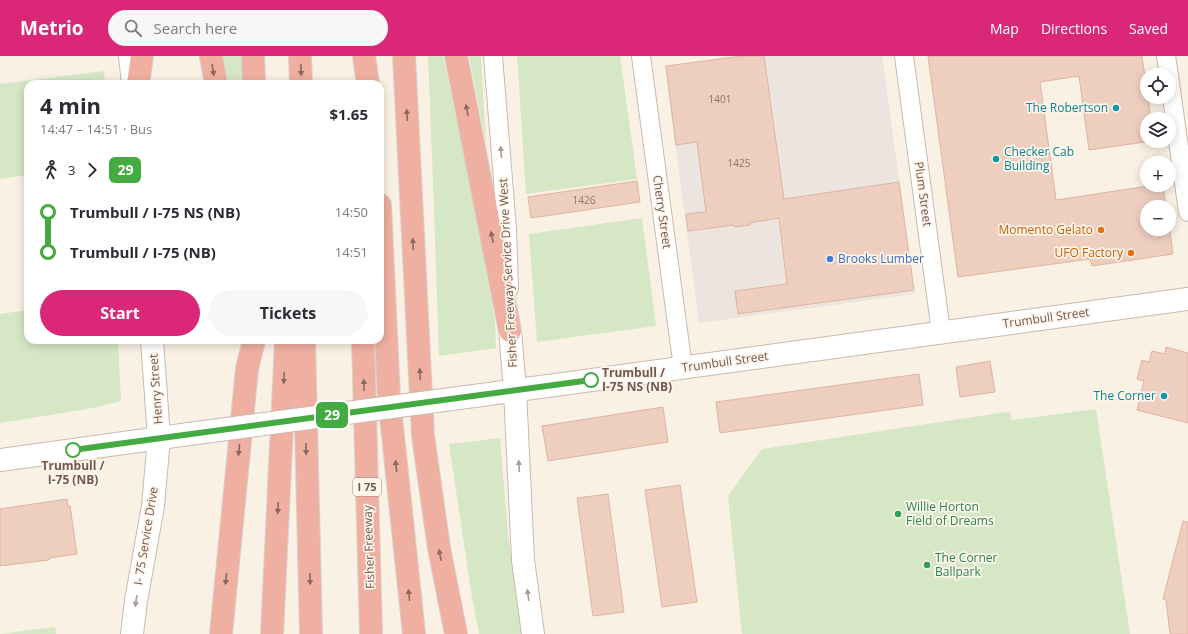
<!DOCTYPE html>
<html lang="en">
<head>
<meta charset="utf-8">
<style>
  body { margin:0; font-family:"Open Sans",sans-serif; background:#f7f7f7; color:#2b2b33; height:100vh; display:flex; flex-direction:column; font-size:15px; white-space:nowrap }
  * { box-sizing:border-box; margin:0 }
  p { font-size:13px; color:#7c7c81 }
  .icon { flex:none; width:22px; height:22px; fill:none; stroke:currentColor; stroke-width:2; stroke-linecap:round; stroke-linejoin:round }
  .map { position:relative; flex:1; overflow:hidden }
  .side { position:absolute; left:24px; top:24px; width:360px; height:264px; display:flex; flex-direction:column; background:#fff; border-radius:12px; box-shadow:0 2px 10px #0003 }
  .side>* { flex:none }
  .badge { padding:0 8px; border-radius:6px; font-size:14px; line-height:26px }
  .buttons { position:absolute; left:1140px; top:12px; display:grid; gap:8px }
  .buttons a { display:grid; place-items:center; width:36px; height:36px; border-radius:50%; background:#fff; box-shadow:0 2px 10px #0003; font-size:20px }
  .map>.badge { position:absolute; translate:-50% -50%; box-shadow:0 0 0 2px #fff }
  .legs { display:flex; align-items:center; gap:6px; height:44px; padding:0 16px; font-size:13px }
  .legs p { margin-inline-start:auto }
  .overview { display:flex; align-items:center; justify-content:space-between; height:68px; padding:0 16px }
  h1 { font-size:22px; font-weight:700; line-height:30px }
  .primary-button { display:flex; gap:8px; margin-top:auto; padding:8px 16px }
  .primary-button a { flex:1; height:46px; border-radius:24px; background:#db2777; color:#fff; font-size:16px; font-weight:700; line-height:46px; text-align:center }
  .primary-button a+a { background:#f7f7f7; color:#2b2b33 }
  ul { padding:0 16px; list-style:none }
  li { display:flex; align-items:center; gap:14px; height:40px; font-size:15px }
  li i { display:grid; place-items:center; width:6px; height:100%; margin:0 5px; background:currentColor }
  li i::after { content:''; width:10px; height:10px; margin:-5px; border:3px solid; border-radius:50%; background:#fff }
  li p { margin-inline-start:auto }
  li:first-child i { background:linear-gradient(#0000 50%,currentColor 0) }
  li:last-child i { background:linear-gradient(currentColor 50%,#0000 0) }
  header { display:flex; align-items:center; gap:24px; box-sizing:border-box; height:56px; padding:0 20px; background:#db2777; color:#fff }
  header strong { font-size:19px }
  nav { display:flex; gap:22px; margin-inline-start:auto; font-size:14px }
  .search { width:280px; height:36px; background:#f7f7f7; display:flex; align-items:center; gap:10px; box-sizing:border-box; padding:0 14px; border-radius:22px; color:#7c7c81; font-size:15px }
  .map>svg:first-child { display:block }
  .industrial { fill:#ebe4df }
  .green { fill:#d5e7c5 }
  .building { fill:#eecebf; stroke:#dfb4a1 }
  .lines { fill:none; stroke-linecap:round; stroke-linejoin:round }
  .minor-casing { stroke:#cbb8ad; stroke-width:20 }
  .tertiary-casing { stroke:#cbb8ad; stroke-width:24 }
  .motorway-casing { stroke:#d7d0cd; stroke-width:24 }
  .minor { stroke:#fff; stroke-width:18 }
  .tertiary { stroke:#fff; stroke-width:22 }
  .motorway { stroke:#f0b0a1; stroke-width:22 }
  .tertiary-bridge-casing { stroke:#cbb8ad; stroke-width:24; stroke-linecap:butt }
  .tertiary-bridge { stroke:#fff; stroke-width:22 }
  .oneway { fill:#8a695d }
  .oneway2 { fill:#aa9a94 }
  .line-1-casing { stroke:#fff; stroke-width:9 }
  .line-1 { stroke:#44aa42; stroke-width:6 }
  .culture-dot { fill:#0f9aa8; stroke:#fef5eb; stroke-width:1.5 }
  .food-dot { fill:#e8710a; stroke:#fef5eb; stroke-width:1.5 }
  .shop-dot { fill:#3f7fe0; stroke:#fef5eb; stroke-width:1.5 }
  .stop-1-dot { fill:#fff; stroke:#44aa42; stroke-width:2 }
  .leisure-dot { fill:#2e9e5b; stroke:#fef5eb; stroke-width:1.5 }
  .labels { text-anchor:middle; stroke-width:3.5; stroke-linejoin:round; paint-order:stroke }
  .number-label { font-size:10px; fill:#907569 }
  .shield { fill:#fef5eb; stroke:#9b867c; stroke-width:1 }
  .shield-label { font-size:11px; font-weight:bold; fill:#71574c }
  .culture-label { font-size:12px; fill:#0d838f; stroke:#fef5eb; text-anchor:end }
  .street-label { font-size:12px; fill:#71574c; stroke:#fef5eb }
  .food-label { font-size:12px; fill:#c56008; stroke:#fef5eb; text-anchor:end }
  .shop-label { font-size:12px; fill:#366cbe; stroke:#fef5eb; text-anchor:start }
  .stop-label { font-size:12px; font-weight:bold; fill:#71574c; stroke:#fef5eb; text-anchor:start }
  .leisure-label { font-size:12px; fill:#27864d; stroke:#fef5eb; text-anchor:start }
</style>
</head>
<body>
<header>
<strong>Metrio</strong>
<div class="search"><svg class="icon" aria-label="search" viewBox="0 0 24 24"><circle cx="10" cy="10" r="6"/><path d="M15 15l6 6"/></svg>Search here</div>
<nav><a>Map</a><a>Directions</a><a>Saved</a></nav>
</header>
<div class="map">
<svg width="1188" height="578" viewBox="0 0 1188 578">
  <rect width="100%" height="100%" fill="#faf1e5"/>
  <path class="industrial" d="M 742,0 L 882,0 L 915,238 L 699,267 L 665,10 Z"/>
  <path class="green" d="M 223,0 L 242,0 L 243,28 L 227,28 Z
    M 428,0 L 443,0 L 469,124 L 495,263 L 496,292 L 439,300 L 434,152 Z
    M 469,0 L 481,0 L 486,88 Z
    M 517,0 L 620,0 L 637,123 L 526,138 Z
    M 104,15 L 105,28 L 28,28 L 28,119 L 0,123 L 0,28 Z
    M 642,162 L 656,270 L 537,286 L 529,178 Z
    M 28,254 L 28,284 L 118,284 L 121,345 L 93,352 L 0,367 L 0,258 Z
    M 1096,353 L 1130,578 L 742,578 L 728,440 L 762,393 L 1006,356 L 1010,356 L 1012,364 Z
    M 500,382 L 508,478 L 522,578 L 479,578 L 472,541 L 449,388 Z
    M 55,571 L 56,578 L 0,578 Z"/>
  <path class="building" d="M 742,0 L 764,0 L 784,143 L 899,126 L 914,234 L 738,258 L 735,235 L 787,228 L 779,162 L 750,167 L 750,169 L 734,171 L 734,169 L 688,175 L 686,158 L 706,156 L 697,86 L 676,89 L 666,10 Z
    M 928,0 L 1142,0 L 1151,63 L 1147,63 L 1147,85 L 1152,85 L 1089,94 L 1079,20 L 1040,26 L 1056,144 L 1155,129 L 1163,129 L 1166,151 L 1147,151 L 1147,173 L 1169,173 L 1169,169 L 1173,198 L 1092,210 L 1090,203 L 958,221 Z
    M 637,125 L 640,146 L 531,162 L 528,141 Z
    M 1166,291 L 1188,297 L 1188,367 L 1137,354 L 1144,325 L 1137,323 L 1142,304 L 1149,306 L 1152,295 L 1165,298 Z
    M 990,305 L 995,336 L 960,341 L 956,311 Z
    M 919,318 L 923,349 L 720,377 L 716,346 Z
    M 663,351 L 668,386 L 548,405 L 542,370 Z
    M 680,429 L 697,546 L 662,551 L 645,434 Z
    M 608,438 L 624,556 L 593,560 L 577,442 Z
    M 67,443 L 68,450 L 70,450 L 77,498 L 49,502 L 49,504 L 0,510 L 0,453 Z
    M 1183,465 L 1188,466 L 1188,578 L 1170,578 L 1166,544 L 1163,543 Z"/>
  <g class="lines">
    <defs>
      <path id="minor" d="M 493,0 L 507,173 L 509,232
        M 641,0 L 683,312
        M 904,0 L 941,276
        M 1166,0 L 1169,19
        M 1169,20 L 1188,156"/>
      <path id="tertiary" d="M 130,0 L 133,28
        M 510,275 L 515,334 L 523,504 L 533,578
        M 474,340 L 1188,243
        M 0,404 L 189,378
        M 132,578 L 136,545 L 153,450 L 159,382 L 152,284"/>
      <path id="motorway" d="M 211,0 L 216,28
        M 253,0 L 254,28
        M 300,0 L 301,28
        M 364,0 L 368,28
        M 404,0 L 423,380 L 439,492 L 456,578
        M 456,0 L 510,275
        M 138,28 L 142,0
        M 380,149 L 389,342 L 414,578
        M 304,284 L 311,578
        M 363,284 L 371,578
        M 221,578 L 247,313 L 254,284
        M 272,578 L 286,286 L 288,284"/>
    </defs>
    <use href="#minor" class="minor-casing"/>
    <use href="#tertiary" class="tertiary-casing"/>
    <use href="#motorway" class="motorway-casing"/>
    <use href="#minor" class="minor"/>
    <use href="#tertiary" class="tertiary"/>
    <use href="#motorway" class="motorway"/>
    <defs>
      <path id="tertiary-bridge" d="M 189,378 L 474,340"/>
    </defs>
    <use href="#tertiary-bridge" class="tertiary-bridge-casing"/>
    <use href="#tertiary-bridge" class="tertiary-bridge"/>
  </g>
  <defs><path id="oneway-solid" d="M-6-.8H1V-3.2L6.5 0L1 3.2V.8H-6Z"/></defs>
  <g class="oneway">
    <use href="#oneway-solid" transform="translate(213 14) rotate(80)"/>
    <use href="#oneway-solid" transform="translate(301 14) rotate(88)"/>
    <use href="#oneway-solid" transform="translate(467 54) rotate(-101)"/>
    <use href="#oneway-solid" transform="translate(407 59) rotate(-93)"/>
    <use href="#oneway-solid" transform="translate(492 181) rotate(-101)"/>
    <use href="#oneway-solid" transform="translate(413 188) rotate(-93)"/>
    <use href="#oneway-solid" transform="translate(420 318) rotate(-93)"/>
    <use href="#oneway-solid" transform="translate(284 322) rotate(93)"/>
    <use href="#oneway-solid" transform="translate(364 329) rotate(-92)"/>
    <use href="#oneway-solid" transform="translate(306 393) rotate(89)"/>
    <use href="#oneway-solid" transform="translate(239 394) rotate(96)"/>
    <use href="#oneway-solid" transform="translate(396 410) rotate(-96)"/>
    <use href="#oneway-solid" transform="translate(278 452) rotate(93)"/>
    <use href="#oneway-solid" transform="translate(440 499) rotate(-101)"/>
    <use href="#oneway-solid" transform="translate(226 523) rotate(96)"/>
    <use href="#oneway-solid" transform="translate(310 523) rotate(89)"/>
    <use href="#oneway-solid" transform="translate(409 539) rotate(-96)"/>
  </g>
  <g class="oneway2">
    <use href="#oneway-solid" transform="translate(501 96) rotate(-95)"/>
    <use href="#oneway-solid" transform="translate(519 410) rotate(-93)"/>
    <use href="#oneway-solid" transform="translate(528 539) rotate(-98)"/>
    <use href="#oneway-solid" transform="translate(136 545) rotate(99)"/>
  </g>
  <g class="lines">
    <defs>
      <path id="line-1" d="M 73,394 L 591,324"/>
    </defs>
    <use href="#line-1" class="line-1-casing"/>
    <use href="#line-1" class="line-1"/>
  </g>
  <g class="culture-dot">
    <circle cx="1116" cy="52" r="4"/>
    <circle cx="996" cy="103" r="4"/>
    <circle cx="1164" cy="340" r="4"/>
  </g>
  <g class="food-dot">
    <circle cx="1101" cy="174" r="4"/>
    <circle cx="1131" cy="197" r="4"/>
  </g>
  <circle class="shop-dot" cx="830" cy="203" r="4"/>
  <g class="stop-1-dot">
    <circle cx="591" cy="324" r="7"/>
    <circle cx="73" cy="394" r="7"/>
  </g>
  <g class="leisure-dot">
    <circle cx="898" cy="458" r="4"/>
    <circle cx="927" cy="509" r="4"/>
  </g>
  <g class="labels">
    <g class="number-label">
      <text x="720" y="47">1401</text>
      <text x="739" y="111">1425</text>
      <text x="584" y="148">1426</text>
    </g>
    <rect class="shield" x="353" y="422" width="28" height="18" rx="3"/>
    <g class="shield-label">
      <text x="367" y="435">I 75</text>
    </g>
    <g class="culture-label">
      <text x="1108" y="56">The Robertson</text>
      <text x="1004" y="100" text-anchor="start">Checker Cab<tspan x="1004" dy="14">Building</tspan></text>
      <text x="1156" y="344">The Corner</text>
    </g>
    <g class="street-label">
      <text transform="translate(923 138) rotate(82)" y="4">Plum Street</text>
      <text transform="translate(662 156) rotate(82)" y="4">Cherry Street</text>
      <text transform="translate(508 217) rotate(-93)" y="4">Fisher Freeway Service Drive West</text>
      <text transform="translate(1046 262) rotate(-8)" y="4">Trumbull Street</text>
      <text transform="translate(725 306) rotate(-8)" y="4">Trumbull Street</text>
      <text transform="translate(156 333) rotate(-94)" y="4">Henry Street</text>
      <text transform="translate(146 480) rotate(-81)" y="4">I- 75 Service Drive</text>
      <text transform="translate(369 491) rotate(-92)" y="4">Fisher Freeway</text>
    </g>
    <g class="food-label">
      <text x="1093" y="178">Momento Gelato</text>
      <text x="1123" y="201">UFO Factory</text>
    </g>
    <g class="shop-label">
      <text x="838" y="207">Brooks Lumber</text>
    </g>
    <g class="stop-label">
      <text x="602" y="321">Trumbull /<tspan x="602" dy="14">I-75 NS (NB)</tspan></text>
      <text x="73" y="414" text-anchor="middle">Trumbull /<tspan x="73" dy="14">I-75 (NB)</tspan></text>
    </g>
    <g class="leisure-label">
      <text x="906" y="455">Willie Horton<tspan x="906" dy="14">Field of Dreams</tspan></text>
      <text x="935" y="506">The Corner<tspan x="935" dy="14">Ballpark</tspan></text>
    </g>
  </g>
</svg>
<div class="buttons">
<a><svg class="icon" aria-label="locate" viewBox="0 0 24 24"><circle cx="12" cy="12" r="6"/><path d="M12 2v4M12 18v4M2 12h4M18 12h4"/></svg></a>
<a><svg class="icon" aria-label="layers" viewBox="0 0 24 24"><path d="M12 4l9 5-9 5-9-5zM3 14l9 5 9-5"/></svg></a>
<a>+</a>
<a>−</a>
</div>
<b class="badge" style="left:332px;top:359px;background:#44aa42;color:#fff">29</b>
<section class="side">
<div class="overview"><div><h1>4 min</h1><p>14:47 – 14:51 · Bus</p></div><b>$1.65</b></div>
<div class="legs"><svg class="icon" aria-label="walk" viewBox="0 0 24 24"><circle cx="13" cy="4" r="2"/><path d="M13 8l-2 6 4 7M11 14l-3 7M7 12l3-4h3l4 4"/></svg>3<svg class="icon" aria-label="forward" viewBox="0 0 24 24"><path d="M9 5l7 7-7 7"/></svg><b class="badge" style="background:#44aa42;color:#fff">29</b></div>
<ul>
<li><i style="color:#44aa42"></i><b>Trumbull / I-75 NS (NB)</b><p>14:50</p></li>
<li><i style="color:#44aa42"></i><b>Trumbull / I-75 (NB)</b><p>14:51</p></li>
</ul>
<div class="primary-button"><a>Start</a><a>Tickets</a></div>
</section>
</div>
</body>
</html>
